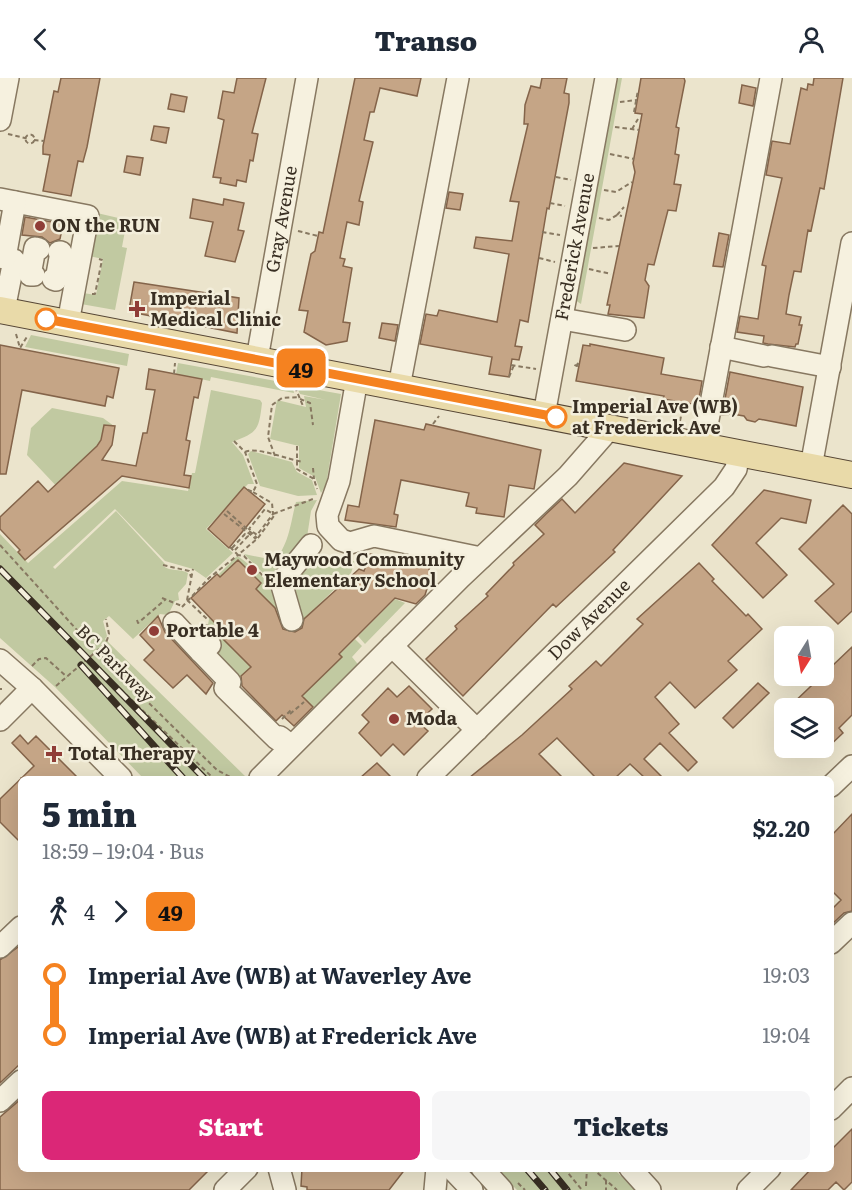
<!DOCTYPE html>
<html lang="en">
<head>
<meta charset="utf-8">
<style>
  body { margin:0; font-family:Literata,serif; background:#f6f6f7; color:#1f2937; height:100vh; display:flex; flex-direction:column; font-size:22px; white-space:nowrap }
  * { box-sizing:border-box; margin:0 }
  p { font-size:20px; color:#747a83 }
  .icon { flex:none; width:33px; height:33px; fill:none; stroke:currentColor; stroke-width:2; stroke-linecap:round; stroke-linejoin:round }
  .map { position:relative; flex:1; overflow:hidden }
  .drawer { position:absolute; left:18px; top:698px; width:816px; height:396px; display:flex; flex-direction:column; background:#fff; border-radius:9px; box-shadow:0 6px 24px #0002 }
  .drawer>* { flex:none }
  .badge { padding:0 12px; border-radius:9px; font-size:21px; line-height:39px }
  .needle { width:39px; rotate:191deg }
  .buttons { position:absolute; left:774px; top:548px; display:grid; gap:12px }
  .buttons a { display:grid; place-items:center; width:60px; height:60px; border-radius:9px; background:#fff; box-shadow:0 6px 24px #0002; font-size:30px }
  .map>.badge { position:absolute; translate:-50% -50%; box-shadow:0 0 0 3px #fff }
  .legs { display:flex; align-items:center; gap:9px; height:66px; padding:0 24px; font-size:20px }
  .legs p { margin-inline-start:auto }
  .summary { display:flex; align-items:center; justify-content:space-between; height:102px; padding:0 24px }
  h1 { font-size:33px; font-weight:800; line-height:45px }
  .button { display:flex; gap:12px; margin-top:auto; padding:12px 24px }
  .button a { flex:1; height:69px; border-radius:9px; background:#db2777; color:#fff; font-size:24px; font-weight:800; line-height:69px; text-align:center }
  .button a+a { background:#f6f6f7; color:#1f2937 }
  ul { padding:0 24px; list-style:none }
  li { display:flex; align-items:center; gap:21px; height:60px; font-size:22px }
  li i { display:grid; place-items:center; width:9px; height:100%; margin:0 8px; background:currentColor }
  li i::after { content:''; width:15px; height:15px; margin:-8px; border:4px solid; border-radius:50%; background:#fff }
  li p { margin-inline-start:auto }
  li:first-child i { background:linear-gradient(#0000 50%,currentColor 0) }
  li:last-child i { background:linear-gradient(currentColor 50%,#0000 0) }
  header { display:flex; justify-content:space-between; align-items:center; height:78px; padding:0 24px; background:#fff; font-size:27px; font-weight:800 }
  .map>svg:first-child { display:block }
  .green { fill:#c1c9a1 }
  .building { fill:#c5a586; stroke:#84644a; stroke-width:1.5 }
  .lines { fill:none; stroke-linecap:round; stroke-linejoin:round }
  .minor-casing { stroke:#877861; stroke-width:24 }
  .major-casing { stroke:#564635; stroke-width:28 }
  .path { stroke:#877861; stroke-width:2; stroke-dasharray:4.5 3; stroke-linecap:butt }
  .minor { stroke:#f6f1df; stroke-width:21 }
  .major { stroke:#e9daa9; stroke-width:26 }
  .rail-casing { stroke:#392f23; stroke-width:7 }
  .rail { stroke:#f3eedb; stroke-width:4.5; stroke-dasharray:14; stroke-linecap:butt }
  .line-1-casing { stroke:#fff; stroke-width:14 }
  .line-1 { stroke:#f58220; stroke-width:9 }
  .poi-dot { fill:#903d37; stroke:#f3eedb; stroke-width:2 }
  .stop-1-dot { fill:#fff; stroke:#f58220; stroke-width:3 }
  .labels { text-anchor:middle; stroke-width:5; stroke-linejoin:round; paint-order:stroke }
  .street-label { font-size:18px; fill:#392f23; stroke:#f3eedb }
  .poi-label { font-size:18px; font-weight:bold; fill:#392f23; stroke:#f3eedb; text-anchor:start }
  .stop-label { font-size:18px; font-weight:bold; fill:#392f23; stroke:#f3eedb; text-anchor:start }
</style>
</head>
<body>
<header><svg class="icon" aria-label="back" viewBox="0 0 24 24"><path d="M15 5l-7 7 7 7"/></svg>Transo<svg class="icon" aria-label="person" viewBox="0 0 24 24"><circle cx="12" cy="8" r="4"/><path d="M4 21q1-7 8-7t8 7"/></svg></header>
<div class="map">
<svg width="852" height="1112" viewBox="0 0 852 1112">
  <rect width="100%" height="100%" fill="#ebe4cc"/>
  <path class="green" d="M 616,0 L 622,0 L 581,226 L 575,222 Z
    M 97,135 L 127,142 L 122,169 L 127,170 L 115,232 L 81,226 L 83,215 L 96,217 L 103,181 L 89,178 Z
    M 31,257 L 129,276 L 127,288 L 25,269 Z
    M 178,285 L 292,306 L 294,315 L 211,299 L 210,303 L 176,296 Z
    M 296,308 L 341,316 L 326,407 L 321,415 L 315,399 L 299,390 L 299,368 L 270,361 L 277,322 L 306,329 L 304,318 L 326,322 L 300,316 Z
    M 211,312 L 260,322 L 262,325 C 259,351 258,355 232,364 L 243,377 L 254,406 L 248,406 L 206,451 L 233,475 L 206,500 L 193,491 L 165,483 L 115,431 L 53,489 L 55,491 L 116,433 L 165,486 L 163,488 C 171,494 179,490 188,495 L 186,506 L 178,515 L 179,522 L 175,523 L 168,537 L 160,536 L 133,561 L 109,538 L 103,543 L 107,558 L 105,561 L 247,700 L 143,700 L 55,609 L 0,560 L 0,456 L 28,485 L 122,403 L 188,413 L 192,395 L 195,395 Z
    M 52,330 L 103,340 L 114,348 L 104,347 L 101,362 L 97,368 L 58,404 L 63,410 L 61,413 L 27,377 L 31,350 Z
    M 251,373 L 292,384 L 297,394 L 312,402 L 317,417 L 298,418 L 260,408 L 248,376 Z
    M 317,422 L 311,433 L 307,459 L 270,502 L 244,476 L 274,482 C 289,469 291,442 296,424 Z
    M 314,476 L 335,483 L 355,483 L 351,495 L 305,540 L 298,539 C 291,507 293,502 314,476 Z
    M 237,478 C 242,479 274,509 277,514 C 282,522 284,533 287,542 L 256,511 L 261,505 L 238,482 L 220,499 L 218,497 Z
    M 395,521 L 405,525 L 365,566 L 358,558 Z
    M 210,536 L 218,545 L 212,550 L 251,589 L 236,603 L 212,579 L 220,572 L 206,557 Z
    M 355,561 L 362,568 L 352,579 L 361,590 L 318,633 L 305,621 L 291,629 L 342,579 L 340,576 Z
    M 496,1091 L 614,1091 L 635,1112 L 517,1112 Z"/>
  <path class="building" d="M 61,0 L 100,0 L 87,69 L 83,84 L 78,83 L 71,118 L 43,113 L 50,77 L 43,76 L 43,68 L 54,13 L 58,14 Z
    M 237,0 L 266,0 L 252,55 L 258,56 L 253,83 L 250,82 L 246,104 L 237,102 L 236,108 L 220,105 L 221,100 L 213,99 L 224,42 L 218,40 L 223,13 L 234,15 Z
    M 355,0 L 421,0 L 417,18 L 380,10 L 374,34 L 370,34 L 364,62 L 373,64 L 359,123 L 363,124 L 359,147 L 347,144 L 340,180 L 345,181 L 343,188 L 352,190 L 343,244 L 350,245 L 347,263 L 326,267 L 304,254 L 308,233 L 299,232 L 311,176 L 315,173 L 319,154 L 323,155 Z
    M 542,0 L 567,0 L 564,15 L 569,16 L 569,25 L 549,131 L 547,130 L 528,244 L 520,242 L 515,268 L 522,269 L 519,282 L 512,281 L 509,299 L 489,296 L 492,279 L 420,266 L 426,236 L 437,238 L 439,232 L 497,244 L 509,176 L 474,170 L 476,159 L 512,163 L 519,124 L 510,123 L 528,46 L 524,46 L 525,27 L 531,8 L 540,10 Z
    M 641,0 L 684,0 L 685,3 L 676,49 L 679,50 L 675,76 L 679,77 L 674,106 L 681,107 L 676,133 L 668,132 L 654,187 L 648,186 L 645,202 L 649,208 L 644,240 L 608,236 L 610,227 L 607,227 L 635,94 L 633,85 L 642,36 L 635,35 Z
    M 814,0 L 843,0 L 824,111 L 820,110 L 811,153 L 808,152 L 801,194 L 794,193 L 789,217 L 786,236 L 801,239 L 799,247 L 802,247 L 798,266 L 796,266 L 795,269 L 768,266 L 763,265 L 764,258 L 737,254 L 740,238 L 758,241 L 766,188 L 762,187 L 782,100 L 766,97 L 772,63 L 790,66 L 801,10 L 807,12 L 808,6 L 813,7 Z
    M 742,7 L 756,10 L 753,28 L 739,25 Z
    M 171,16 L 187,19 L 184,34 L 168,31 Z
    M 154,48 L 169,50 L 166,65 L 151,62 Z
    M 127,78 L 143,80 L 140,97 L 124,94 Z
    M 449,114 L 463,116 L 460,132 L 446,130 Z
    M 193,121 L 223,127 L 224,121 L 244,125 L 238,152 L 244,153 L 235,184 L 205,178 L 213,144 L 190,140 Z
    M 25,139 L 63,146 L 60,161 L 50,165 L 42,159 L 22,157 Z
    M 719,155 L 729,157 L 723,189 L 713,188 Z
    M 134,204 L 239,220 L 237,255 L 131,234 L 129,232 Z
    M 382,245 L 398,247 L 395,263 L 379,260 Z
    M 590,266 L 664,280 L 661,296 L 702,303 L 698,327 L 663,321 L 664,318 L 576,303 L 583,267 L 590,268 Z
    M 0,267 L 119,290 L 113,320 L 107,318 L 105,328 L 22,312 L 6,396 L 0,396 Z
    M 149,291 L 202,301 L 198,320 L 194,319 L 186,362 L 190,363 L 184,397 L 191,398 L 189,410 L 122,398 L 25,482 L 18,474 L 20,472 L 0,451 L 0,439 L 38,403 L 48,414 L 97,368 L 101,362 L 104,347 L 115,348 L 112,367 L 102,382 L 136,388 L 143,355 L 147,355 L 155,312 L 146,311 Z
    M 730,294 L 803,309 L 796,348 L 759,341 L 755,344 L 747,342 L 744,338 L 732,336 L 722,337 Z
    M 375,342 L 424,352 L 426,346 L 541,372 L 534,411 L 509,407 L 504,439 L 476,435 L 477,430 L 466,428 L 469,415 L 401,402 L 394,436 L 398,437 L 396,449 L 345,442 L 348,427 L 359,429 Z
    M 624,385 L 682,398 L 613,472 L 615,474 L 556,529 L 553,526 L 463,618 L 426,581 L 457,551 L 455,548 L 488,518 L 486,516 L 514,487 L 513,485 L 544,456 L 535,447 L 546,436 L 562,421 L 575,435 Z
    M 244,409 L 265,426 L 229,470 L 208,451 Z
    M 764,412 L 811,422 L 806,445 L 781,440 L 756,465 L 787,497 L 763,520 L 712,467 Z
    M 843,427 L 852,436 L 852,533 L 838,546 L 815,523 L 834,506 L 799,471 Z
    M 370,476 L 396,482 L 397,478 L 430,488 L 429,492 L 432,494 L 425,517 L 416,526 L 395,520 L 339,576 L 342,579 L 302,618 L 313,629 L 294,648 L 282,637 L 276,643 L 242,608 L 241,598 L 251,589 L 218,556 L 213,549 L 216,546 L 191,520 L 217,496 L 220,499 L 238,482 L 261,505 L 256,511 L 275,530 L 283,551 L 295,554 L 302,550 L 304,541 L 359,491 L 364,493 Z
    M 699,485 L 714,501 L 712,503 L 746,538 L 748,536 L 762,551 L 728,583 L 737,592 L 695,630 L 670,604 L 655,619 L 679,646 L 669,655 L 697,684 L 688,693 L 660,665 L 644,681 L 663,700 L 645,700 L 630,686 L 615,700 L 596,700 L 557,660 L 539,676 L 563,700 L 469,700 L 522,657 L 572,611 L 569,608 L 596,583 L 601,588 L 643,546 L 637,541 Z
    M 158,538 L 165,554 L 213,605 L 206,616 L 187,597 L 173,610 L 144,582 L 154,572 L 140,557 Z
    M 852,569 L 852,637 L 839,650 L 843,655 L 824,673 L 824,630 L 788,630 Z
    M 758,605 L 769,615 L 733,650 L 723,640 Z
    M 409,608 L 432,631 L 418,644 L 428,653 L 404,677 L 393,666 L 381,678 L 359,655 L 369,644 L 362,637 L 388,610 L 397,619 Z
    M 20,657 L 28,666 L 36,658 L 78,700 L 21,700 L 21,765 L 0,744 L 0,721 L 34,688 L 12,665 Z
    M 377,685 L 392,700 L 360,700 Z
    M 852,736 L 852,833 L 844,835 L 831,847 L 831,832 L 841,822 L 831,812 L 831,758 Z
    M 21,867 L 21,985 L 0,1005 L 0,882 Z
    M 21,1021 L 21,1090 L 211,1090 L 189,1112 L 0,1112 L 0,1039 Z
    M 852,1051 L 852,1104 L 844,1112 L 836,1104 L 828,1112 L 791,1112 L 812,1090 L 831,1090 L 831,1072 Z
    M 302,1090 L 406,1090 L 389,1112 L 307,1112 L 307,1109 L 301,1108 Z"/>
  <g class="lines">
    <defs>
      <g id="minor">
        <path d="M 0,42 L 8,0"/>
        <path d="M 0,121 L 88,138 L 68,245"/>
        <path d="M 0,179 L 14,182 L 4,232"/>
        <path d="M 5,180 L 15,124"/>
        <path d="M 34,197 L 30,197 L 35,170 L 39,171"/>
        <path d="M 53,201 L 56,202 L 61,174 L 59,174"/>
        <path d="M 562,241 L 625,252"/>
        <path d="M 721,269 L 764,278"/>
        <path d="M 772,278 L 830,289"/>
        <path id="s1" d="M 257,281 L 307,0"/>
        <path d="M 357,301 L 339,403 L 327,437 L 328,448 L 341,462 L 350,465 L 374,458 L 481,480"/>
        <path d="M 399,309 L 458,0"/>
        <path id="s2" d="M 544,337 L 606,0"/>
        <path d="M 703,369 L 771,0"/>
        <path d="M 811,389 L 852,165"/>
        <path d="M 292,542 L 281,504 L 311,467"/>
        <path d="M 174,545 L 201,574"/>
        <path d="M 204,558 L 210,567 L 201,574 L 230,604 L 225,610 L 277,661 L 280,659 L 285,663"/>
        <path d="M 392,568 L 477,652"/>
        <path d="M 0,582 L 32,610 L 121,700"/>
        <path d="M 0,642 L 32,610"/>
        <path d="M 260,700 L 461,499 L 568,398 L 610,350"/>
        <path id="s3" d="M 428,700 L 724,409 L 736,391 L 739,375"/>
        <path d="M 831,708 L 852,688"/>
        <path d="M 831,865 L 852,845"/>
        <path d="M 0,869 L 21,849"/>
        <path d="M 0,1023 L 21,1003"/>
        <path d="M 831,1031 L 852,1010"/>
        <path d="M 279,1090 L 285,1112"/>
        <path d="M 451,1090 L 472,1112"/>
        <path d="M 482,1090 L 502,1112"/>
        <path d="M 630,1090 L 650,1112"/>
        <path d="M 225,1112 L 247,1090"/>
        <path d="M 435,1112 L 437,1090"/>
        <path d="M 748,1112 L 770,1090"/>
      </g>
      <path id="major" d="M 0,232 L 852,397"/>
    </defs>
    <use href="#minor" class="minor-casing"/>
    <use href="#major" class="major-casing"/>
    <path class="path" d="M 620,24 L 637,22
      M 634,34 L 638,12
      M 615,49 L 639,52
      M 632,51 L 638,41
      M 8,56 L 25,60
      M25.5 61a4.5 4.5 0 1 1 9 0a4.5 4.5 0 1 1-9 0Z
      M 34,62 L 44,63
      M 610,76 L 634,81
      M 556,99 L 571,102
      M 604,112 L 616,114 L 632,104
      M 550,125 L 565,128
      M 617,137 L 624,129
      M 599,140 L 609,142 L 617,137 L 622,138
      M 298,153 L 318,158
      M 542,154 L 560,157
      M 593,170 L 619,168
      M 539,180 L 555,184
      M 589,191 L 611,196
      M 92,216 L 95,216 L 102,182 L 99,181
      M 16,256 L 20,270 L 28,257
      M 578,286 L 577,288 L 575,287 L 576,285 Z
      M 511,287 L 536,291
      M 174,296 L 175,285
      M 509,299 L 514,287
      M 295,309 L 303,328
      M 300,321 L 310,325 L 313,347
      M 680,343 L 684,324
      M 433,346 L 439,338
      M 234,363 L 245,374 L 257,406 L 253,414 L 246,411
      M 297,368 L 297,391 L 314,401 L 317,411
      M 245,374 C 256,368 289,382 303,384
      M 275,378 L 268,359 L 272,327 L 282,320 L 299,319
      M 313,390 L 314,401
      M 253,414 L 272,425 L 273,436 L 257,457 L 249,451 L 265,431 L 273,436 L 313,421
      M 227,433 L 257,460
      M 224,436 L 256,461
      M 0,467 L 96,573 L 217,692 L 232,700
      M 230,469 L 238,477 L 258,460 L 276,435
      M 232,470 L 245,456 L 248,458 L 235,472
      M 163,487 L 189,493 L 191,499
      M 0,488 L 88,580 L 213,700
      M 361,489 L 361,481
      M 162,520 L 182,528
      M 187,522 L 207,541
      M 187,522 L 193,491
      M 182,529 L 209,500 L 238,477 L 244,478 L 265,500
      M 137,542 L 138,545 L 166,521
      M 32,588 L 39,581 L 46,580 L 67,599
      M 56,608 L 106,565 L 109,556 L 106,541
      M 0,611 L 2,611
      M 290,636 L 304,624
      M 282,641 L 291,632 L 293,634
      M 564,1090 L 582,1112
      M 592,1090 L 617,1112
      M 606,1102 L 606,1112
      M 518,1105 L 525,1112
      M 586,1108 L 587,1090"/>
    <use href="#minor" class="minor"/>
    <use href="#major" class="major"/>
    <defs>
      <path id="rail" d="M 0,491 L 204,700
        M 81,587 L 183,700
        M 526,1090 L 545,1112
        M 549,1090 L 567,1112"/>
    </defs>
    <use href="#rail" class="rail-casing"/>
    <use href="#rail" class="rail"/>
  </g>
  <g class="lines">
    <defs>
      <path id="line-1" d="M 46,241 L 556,339"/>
    </defs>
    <use href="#line-1" class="line-1-casing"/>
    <use href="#line-1" class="line-1"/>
  </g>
  <g class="poi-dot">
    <circle cx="40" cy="148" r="6"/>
    <path d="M134 222h6v6h6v6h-6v6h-6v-6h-6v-6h6z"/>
    <circle cx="252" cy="492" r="6"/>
    <circle cx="154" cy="553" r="6"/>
    <circle cx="394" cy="641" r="6"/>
    <path d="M51 667h6v6h6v6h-6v6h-6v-6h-6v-6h6z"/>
  </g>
  <g class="stop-1-dot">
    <circle cx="46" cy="241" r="10"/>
    <circle cx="556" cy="339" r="10"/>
  </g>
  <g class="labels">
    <g class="street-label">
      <text dy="6" stroke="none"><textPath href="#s1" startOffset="142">Gray Avenue</textPath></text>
      <text dy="6" stroke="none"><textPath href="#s2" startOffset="171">Frederick Avenue</textPath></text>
      <text dy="6" stroke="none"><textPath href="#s3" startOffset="226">Dow Avenue</textPath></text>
      <text transform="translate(115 586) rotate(45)" y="6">BC Parkway</text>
    </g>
    <g class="poi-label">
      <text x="52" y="154">ON the RUN</text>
      <text x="150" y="227">Imperial<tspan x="150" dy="21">Medical Clinic</tspan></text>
      <text x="264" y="488">Maywood Community<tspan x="264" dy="21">Elementary School</tspan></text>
      <text x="166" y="559">Portable 4</text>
      <text x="406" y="647">Moda</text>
      <text x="68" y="682">Total Therapy</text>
    </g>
    <g class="stop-label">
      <text x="572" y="335">Imperial Ave (WB)<tspan x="572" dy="21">at Frederick Ave</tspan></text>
    </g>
  </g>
</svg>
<div class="buttons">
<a><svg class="needle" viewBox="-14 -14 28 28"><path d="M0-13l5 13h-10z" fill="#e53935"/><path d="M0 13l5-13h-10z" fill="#747a83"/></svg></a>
<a><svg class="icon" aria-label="layers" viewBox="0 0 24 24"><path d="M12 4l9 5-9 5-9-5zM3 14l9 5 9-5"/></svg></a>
</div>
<b class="badge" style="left:301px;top:290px;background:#f58220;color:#111">49</b>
<section class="drawer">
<div class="summary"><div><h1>5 min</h1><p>18:59 – 19:04 · Bus</p></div><b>$2.20</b></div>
<div class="legs"><svg class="icon" aria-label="walk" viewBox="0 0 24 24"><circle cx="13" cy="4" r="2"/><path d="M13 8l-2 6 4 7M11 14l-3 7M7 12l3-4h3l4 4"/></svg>4<svg class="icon" aria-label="forward" viewBox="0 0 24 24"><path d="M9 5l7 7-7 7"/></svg><b class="badge" style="background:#f58220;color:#111">49</b></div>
<ul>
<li><i style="color:#f58220"></i><b>Imperial Ave (WB) at Waverley Ave</b><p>19:03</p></li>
<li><i style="color:#f58220"></i><b>Imperial Ave (WB) at Frederick Ave</b><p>19:04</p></li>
</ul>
<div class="button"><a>Start</a><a>Tickets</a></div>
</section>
</div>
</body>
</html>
